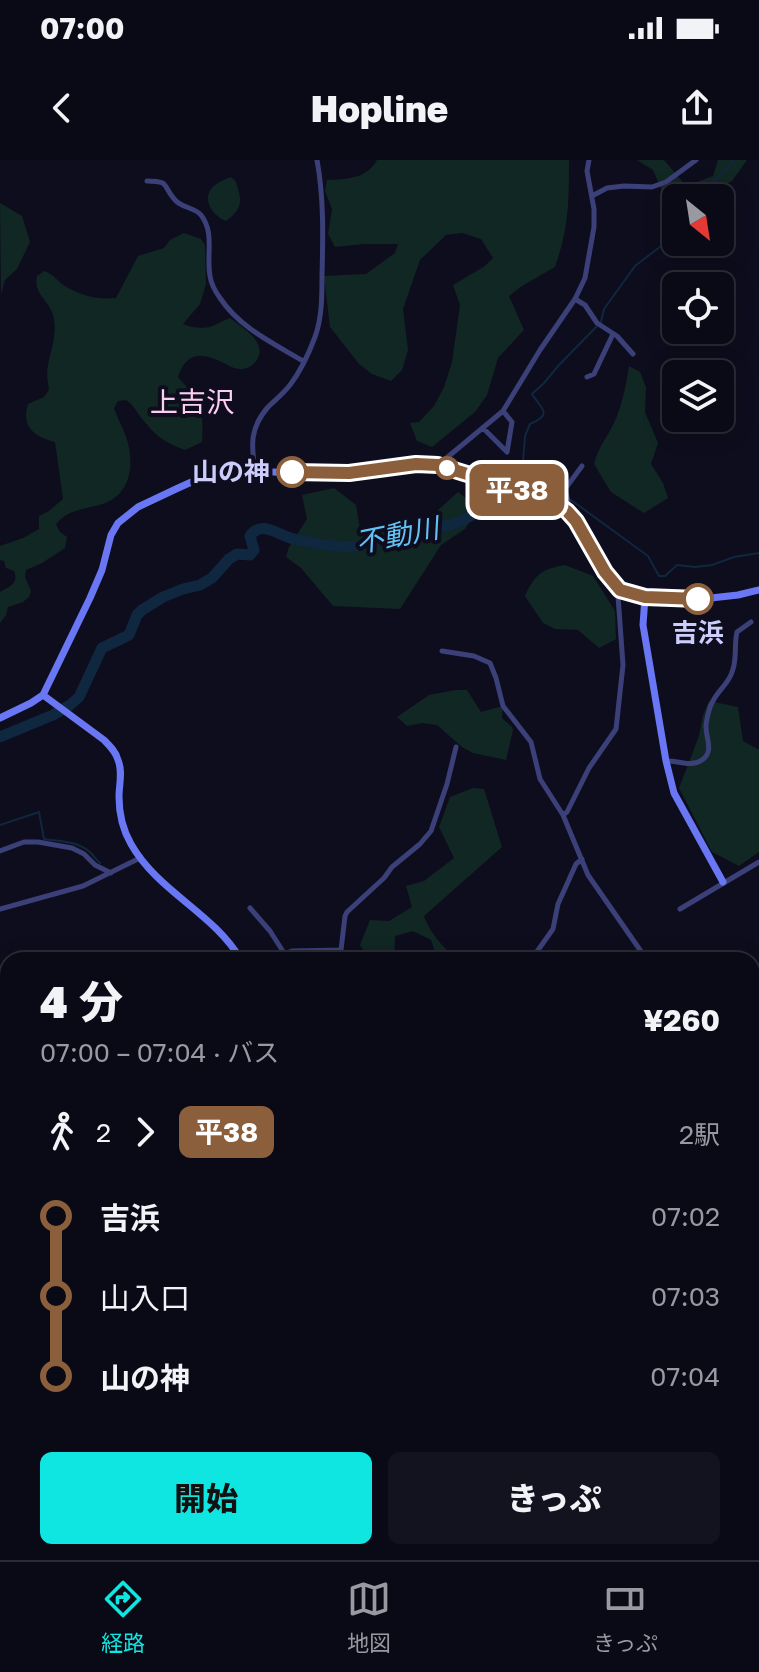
<!DOCTYPE html>
<html lang="ja">
<head>
<meta charset="utf-8">
<style>
  body { margin:0; font-family:"Golos Text","Noto Sans JP",sans-serif; background:#13131f; color:#f1f3f6; height:100vh; display:flex; flex-direction:column; font-size:30px; white-space:nowrap }
  * { box-sizing:border-box; margin:0 }
  p { font-size:26px; color:#999aa1 }
  .icon { flex:none; width:44px; height:44px; fill:none; stroke:currentColor; stroke-width:2; stroke-linecap:round; stroke-linejoin:round }
  .map { position:relative; flex:1; overflow:hidden }
  .panel { position:absolute; left:0px; top:792px; width:760px; height:608px; display:flex; flex-direction:column; background:#0a0a16; border-radius:24px 24px 0 0; box-shadow:0 4px 20px #0003,0 0 0 2px #2a2b35 }
  .panel>* { flex:none }
  .badge { padding:0 16px; border-radius:12px; font-size:28px; line-height:52px }
  .needle { width:52px; rotate:150deg }
  .fabs { position:absolute; left:662px; top:24px; display:grid; gap:16px }
  .fabs a { display:grid; place-items:center; width:72px; height:72px; border-radius:12px; background:#0a0a16; box-shadow:0 4px 20px #0003,0 0 0 2px #2a2b35; font-size:40px }
  .map>.badge { position:absolute; translate:-50% -50%; box-shadow:0 0 0 4px #fff }
  .legs { display:flex; align-items:center; gap:12px; height:88px; padding:0 40px; font-size:26px }
  .legs p { margin-inline-start:auto }
  .summary { display:flex; align-items:center; justify-content:space-between; height:136px; padding:0 40px }
  h1 { font-size:44px; font-weight:800; line-height:60px }
  .cta { display:flex; gap:16px; margin-top:auto; padding:16px 40px }
  .cta a { flex:1; height:92px; border-radius:12px; background:#0fe5e1; color:#111; font-size:32px; font-weight:800; line-height:92px; text-align:center }
  .cta a+a { background:#13131f; color:#f1f3f6 }
  ul { padding:0 40px; list-style:none }
  li { display:flex; align-items:center; gap:28px; height:80px; font-size:30px }
  li i { display:grid; place-items:center; width:12px; height:100%; margin:0 10px; background:currentColor }
  li i::after { content:''; width:20px; height:20px; margin:-10px; border:6px solid; border-radius:50%; background:#0a0a16 }
  li p { margin-inline-start:auto }
  li:first-child i { background:linear-gradient(#0000 50%,currentColor 0) }
  li:last-child i { background:linear-gradient(currentColor 50%,#0000 0) }
  .status { display:flex; justify-content:space-between; align-items:center; height:56px; padding:0 40px; background:#0a0a16; direction:ltr }
  .status svg { height:22px; fill:currentColor }
  header { display:flex; justify-content:space-between; align-items:center; height:104px; padding:0 40px; background:#0a0a16; font-size:36px; font-weight:800 }
  .tab-bar { display:flex; justify-content:space-around; align-items:center; height:112px; border-top:2px solid #2a2b35; background:#0a0a16; font-size:22px; color:#999aa1 }
  .tab-bar a { display:grid; justify-items:center; gap:4px }
  .tab-bar .selected { color:#0fe5e1 }
  .map>svg:first-child { display:block }
  .green { fill:#112723 }
  .lines { fill:none; stroke-linecap:round; stroke-linejoin:round }
  .stream { stroke:#0f273f; stroke-width:2 }
  .river { stroke:#0f273f; stroke-width:11 }
  .street { stroke:#3b4079; stroke-width:5 }
  .secondary { stroke:#6a77f5; stroke-width:7 }
  .line-1-casing { stroke:#fff; stroke-width:18 }
  .line-1 { stroke:#8b5e3c; stroke-width:12 }
  .stop-1-dot { fill:#fff; stroke:#8b5e3c; stroke-width:4 }
  .labels { text-anchor:middle; stroke-width:8; stroke-linejoin:round; paint-order:stroke }
  .stop-label { font-size:26px; font-weight:bold; fill:#cdcdfc; stroke:#0e0d1d; text-anchor:end }
  .neighbourhood-label { font-size:28px; fill:#fccef1; stroke:#0e0d1d }
  .water-label { font-size:28px; font-style:italic; fill:#62c2f4; stroke:#0e0d1d }
</style>
</head>
<body>
<div class="status"><b>07:00</b><svg viewBox="0 0 49 12"><path d="M0 12V9h3v3zM5 12V6h3v6zM10 12V3h3v9zM15 12V0h3v12zM26 1h20v11H26zM47 4h2v5h-2z"/></svg></div>
<header><svg class="icon" aria-label="back" viewBox="0 0 24 24"><path d="M15 5l-7 7 7 7"/></svg>Hopline<svg class="icon" aria-label="share" viewBox="0 0 24 24"><path d="M12 15V3M7 8l5-5 5 5M5 13v7h14v-7"/></svg></header>
<div class="map">
<svg width="759" height="1400" viewBox="0 0 759 1400">
  <rect width="100%" height="100%" fill="#0e0d1d"/>
  <path class="green" d="M 377,0 L 569,0 C 569,42 569,67 555,107 L 522,126 L 509,136 L 524,170 L 498,198 L 487,235 L 475,252 L 432,287 L 417,281 L 410,263 L 419,262 L 434,246 L 444,227 L 452,202 L 460,145 L 453,125 L 485,106 L 493,98 L 481,79 L 462,73 L 446,75 L 420,100 L 403,149 L 408,190 L 402,210 L 391,221 L 372,214 L 359,204 L 330,167 L 324,116 L 366,114 L 395,93 L 398,84 L 364,84 L 335,87 L 328,74 L 332,49 L 325,31 L 327,20 C 347,19 367,19 377,0 Z
    M 637,0 L 664,0 L 686,26 L 713,16 L 718,0 L 747,0 L 732,21 L 698,38 L 676,38 L 676,49 L 671,52 L 653,10 Z
    M 230,17 L 235,20 C 242,39 244,48 226,61 C 214,57 201,40 212,28 C 216,23 224,20 230,17 Z
    M 0,43 L 22,56 L 30,82 L 17,109 L 5,120 L 1,134 Z
    M 184,73 L 201,79 L 205,85 L 206,124 L 200,144 L 183,164 C 190,167 202,169 210,167 C 217,165 223,160 230,158 C 243,168 269,183 256,201 C 251,207 247,209 240,209 C 233,209 228,205 222,202 C 201,192 186,192 178,217 C 201,243 204,247 202,282 L 185,290 C 164,282 157,277 143,260 C 137,253 134,245 126,240 L 118,241 L 114,248 C 118,260 125,271 128,283 C 135,313 127,340 95,346 C 79,350 67,351 56,364 L 60,372 L 67,377 L 65,388 L 42,403 L 26,410 L 25,417 L 31,431 L 29,437 L 23,442 L 8,447 L 6,455 L 0,463 L 0,432 C 10,426 19,424 14,411 L 6,408 L 4,401 L 0,400 L 0,386 L 23,378 L 39,369 L 39,356 L 49,351 L 63,339 L 55,282 C 34,276 21,267 28,244 L 44,237 L 49,230 C 48,222 46,214 48,205 C 51,189 58,172 53,155 C 49,140 33,134 37,116 L 44,111 C 54,114 57,121 65,126 C 81,136 98,140 116,138 L 138,96 L 164,88 L 170,80 Z
    M 629,206 L 640,212 L 646,227 L 645,252 L 658,283 L 651,304 L 663,323 L 668,338 L 644,353 L 611,332 L 594,304 C 599,286 606,279 614,263 C 622,246 626,225 629,206 Z
    M 334,328 L 356,345 L 360,369 L 375,369 L 426,361 L 458,332 L 471,342 L 475,354 L 465,369 L 441,385 L 400,449 L 333,446 L 301,408 L 286,397 L 289,387 L 307,359 L 302,335 Z
    M 565,405 L 593,416 L 615,451 L 616,479 L 599,488 L 578,470 L 555,469 L 543,463 L 525,436 C 535,414 542,409 565,405 Z
    M 456,530 L 467,530 L 481,552 L 503,546 L 502,558 L 512,567 L 513,570 L 506,600 L 473,593 L 462,587 L 437,565 L 422,563 L 407,566 L 397,557 L 429,535 Z
    M 709,541 L 738,547 L 743,581 L 759,590 L 759,692 L 739,706 L 712,692 L 679,628 L 699,576 L 703,555 Z
    M 473,628 L 484,629 L 502,687 L 424,756 C 428,767 434,776 442,785 C 447,791 452,792 455,800 L 435,800 L 436,795 L 431,780 L 413,771 L 395,776 L 394,800 L 369,800 L 360,785 L 370,760 L 389,761 L 412,747 L 406,726 L 424,721 L 454,698 L 439,667 L 450,637 Z
    M 8,1339 L 8,1392 L 45,1392 L 47,1400 L 0,1400 L 0,1341 Z"/>
  <g class="lines">
    <path class="stream" d="M 699,38 L 734,0
      M 564,333 L 551,323 L 540,327 L 513,320 L 523,301 L 525,276 L 530,264 C 554,254 541,249 532,234 L 544,223 L 559,205 L 601,162 L 604,149 L 635,106 L 665,83 L 676,66
      M 571,340 L 648,396 L 659,416 L 665,416 L 677,405 L 695,407 L 712,405 L 734,397 L 759,393
      M 0,665 L 39,652 L 44,679 C 59,681 79,681 91,693 C 94,696 96,700 100,703"/>
    <path class="river" d="M 0,577 L 53,555 L 70,545 L 79,537 L 102,488 L 129,475 L 137,455 L 142,450 L 163,437 L 183,429 L 200,425 L 212,418 L 229,399 L 237,394 L 250,395 L 254,390 L 250,376 C 262,359 279,376 294,379 C 320,385 347,390 373,383 C 385,380 395,372 407,369 C 421,366 436,367 450,365 C 465,362 490,343 501,332"/>
    <path class="street" d="M 147,21 C 171,21 162,26 175,40 C 182,48 194,47 201,55 C 215,73 206,95 210,116 C 211,124 215,131 220,138 C 240,168 273,183 303,201
      M 592,36 L 607,28 L 624,26 L 652,27 L 666,22 L 696,0
      M 575,139 L 585,145 L 597,163 L 617,176 L 633,194
      M 587,217 L 594,214 L 613,174
      M 483,268 L 507,292 L 512,262 L 503,251
      M 438,305 L 503,251 L 540,190 L 575,139 L 585,118 L 594,67 L 594,49 L 587,11 L 589,0
      M 255,310 C 251,284 250,268 268,247 C 275,240 283,234 290,225 C 300,212 309,193 315,177 C 322,158 322,136 322,116 C 323,77 324,38 317,0
      M 567,351 L 569,345 L 565,329 L 582,306
      M 442,491 L 474,496 L 490,503 L 496,518 L 503,546 L 531,582 L 540,619 L 563,655 L 588,715 L 647,800
      M 666,601 C 678,600 690,608 702,600 C 715,591 705,577 706,565 C 707,558 709,547 713,541 C 719,529 730,523 733,509 C 737,497 734,484 737,472 L 751,462
      M 563,655 L 567,652 L 589,608 L 616,569 L 623,505 L 618,436 L 620,430
      M 0,691 L 24,682 L 38,682 L 72,688 L 84,694 L 95,705 L 111,713
      M 250,748 L 270,771 L 284,793
      M 0,749 L 83,726 L 140,698
      M 680,749 L 759,702
      M 269,800 L 292,791 L 341,790 L 345,756 L 347,752 L 384,718 L 392,707 L 420,684 L 431,671 L 447,624 L 456,587
      M 531,800 L 553,769 L 558,744 L 576,704 L 582,699
      M 752,904 L 759,907
      M 0,1073 L 8,1076
      M 0,1228 L 1,1224 L 8,1224
      M 752,1283 L 759,1278
      M 94,1392 L 96,1400
      M 165,1392 L 166,1400
      M 252,1392 L 260,1400
      M 616,1392 L 632,1400
      M 523,1400 L 529,1392
      M 554,1400 L 558,1392
      M 671,1400 L 680,1392"/>
    <path class="secondary" d="M 645,437 L 643,465 L 666,601 L 674,633 L 723,722
      M 43,535 L 104,580 C 110,586 116,592 118,600 C 123,612 119,624 119,637 C 119,653 123,670 131,684 C 158,732 214,753 241,800
      M 0,558 L 31,543 L 43,535 L 90,438 L 102,410 L 111,375 L 118,363 L 138,347 L 176,329 L 209,314 L 226,310 L 323,314 L 349,313 L 416,304 L 438,305 L 560,345 L 576,361 L 605,412 L 620,430 L 634,435 L 645,437 L 702,439 L 738,435 L 759,430
      M 0,1112 L 8,1111
      M 423,1392 L 425,1400
      M 440,1392 L 442,1400
      M 359,1400 L 363,1392"/>
  </g>
  <g class="lines">
    <defs>
      <path id="line-1" d="M 292,312 L 349,313 L 416,304 L 438,305 L 493,322 L 553,342 L 567,351 L 576,361 L 605,412 L 620,430 L 645,437 L 698,439"/>
    </defs>
    <use href="#line-1" class="line-1-casing"/>
    <use href="#line-1" class="line-1"/>
  </g>
  <g class="stop-1-dot">
    <circle cx="447" cy="308" r="10"/>
    <circle cx="292" cy="312" r="14"/>
    <circle cx="698" cy="439" r="14"/>
  </g>
  <g class="labels">
    <g class="stop-label">
      <text x="270" y="321">山の神</text>
      <text x="698" y="482" text-anchor="middle">吉浜</text>
    </g>
    <g class="neighbourhood-label">
      <text x="192" y="252">上吉沢</text>
    </g>
    <g class="water-label">
      <text transform="translate(397 375) rotate(-11)" y="10">不動川</text>
    </g>
  </g>
</svg>
<div class="fabs">
<a><svg class="needle" viewBox="-14 -14 28 28"><path d="M0-13l5 13h-10z" fill="#e53935"/><path d="M0 13l5-13h-10z" fill="#999aa1"/></svg></a>
<a><svg class="icon" aria-label="locate" viewBox="0 0 24 24"><circle cx="12" cy="12" r="6"/><path d="M12 2v4M12 18v4M2 12h4M18 12h4"/></svg></a>
<a><svg class="icon" aria-label="layers" viewBox="0 0 24 24"><path d="M12 4l9 5-9 5-9-5zM3 14l9 5 9-5"/></svg></a>
</div>
<b class="badge" style="left:517px;top:330px;background:#8b5e3c;color:#fff">平38</b>
<section class="panel">
<div class="summary"><div><h1>4 分</h1><p>07:00 – 07:04 · バス</p></div><b>¥260</b></div>
<div class="legs"><svg class="icon" aria-label="walk" viewBox="0 0 24 24"><circle cx="13" cy="4" r="2"/><path d="M13 8l-2 6 4 7M11 14l-3 7M7 12l3-4h3l4 4"/></svg>2<svg class="icon" aria-label="forward" viewBox="0 0 24 24"><path d="M9 5l7 7-7 7"/></svg><b class="badge" style="background:#8b5e3c;color:#fff">平38</b><p>2駅</p></div>
<ul>
<li><i style="color:#8b5e3c"></i><b>吉浜</b><p>07:02</p></li>
<li><i style="color:#8b5e3c"></i><span>山入口</span><p>07:03</p></li>
<li><i style="color:#8b5e3c"></i><b>山の神</b><p>07:04</p></li>
</ul>
<div class="cta"><a>開始</a><a>きっぷ</a></div>
</section>
</div>
<nav class="tab-bar">
<a class="selected"><svg class="icon" aria-label="directions" viewBox="0 0 24 24"><path d="M12 3l9 9-9 9-9-9zM9 14v-3h6M13 9l2 2-2 2"/></svg>経路</a>
<a><svg class="icon" aria-label="map" viewBox="0 0 24 24"><path d="M3 6l6-2 6 2 6-2v14l-6 2-6-2-6 2zM9 4v14M15 6v14"/></svg>地図</a>
<a><svg class="icon" aria-label="tickets" viewBox="0 0 24 24"><path d="M3 7h18v10H3zM15 7v10"/></svg>きっぷ</a>
</nav>
</body>
</html>
